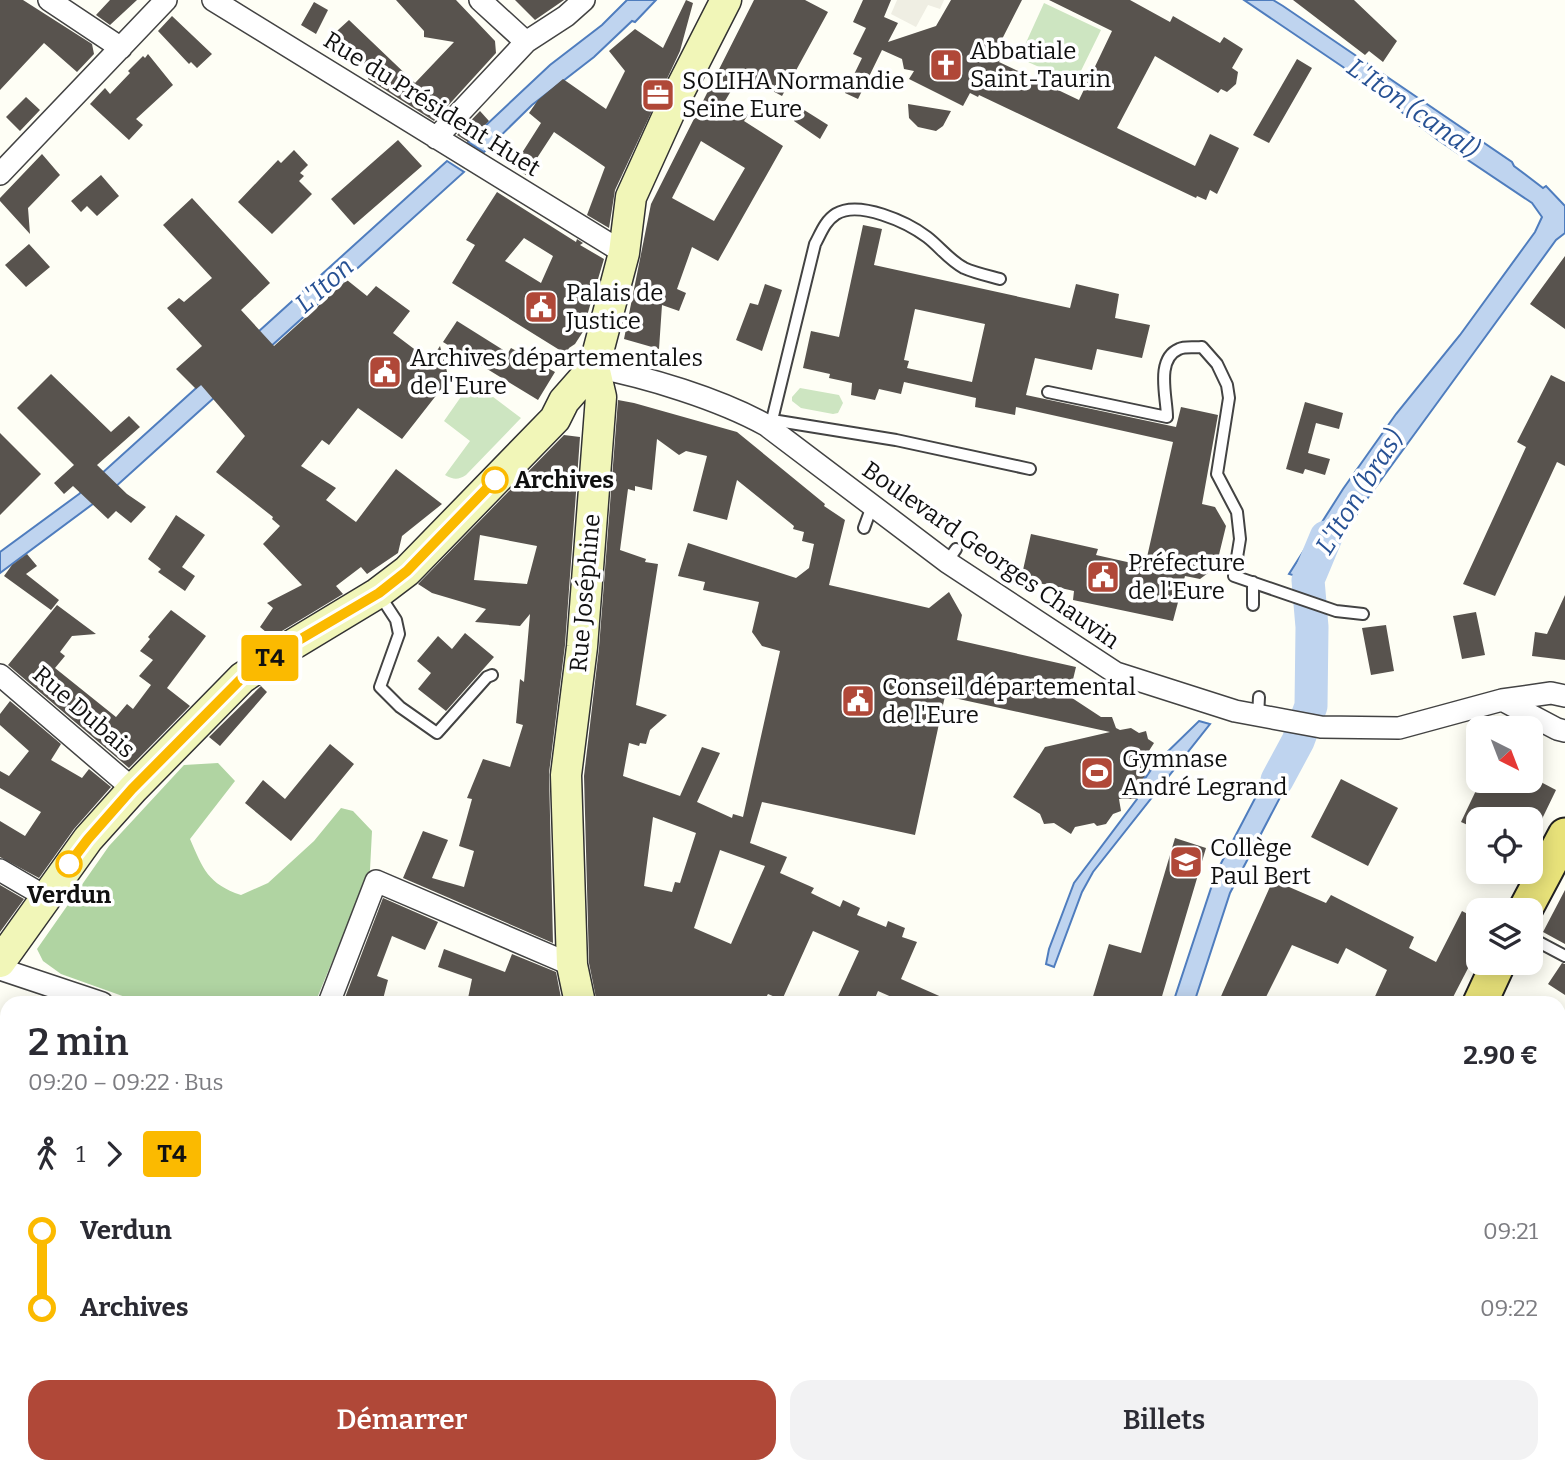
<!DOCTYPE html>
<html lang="fr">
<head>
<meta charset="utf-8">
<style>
  body { margin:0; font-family:Bitter,serif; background:#f2f2f3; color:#2b2b33; height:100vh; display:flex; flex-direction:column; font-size:26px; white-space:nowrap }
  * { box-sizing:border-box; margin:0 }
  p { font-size:23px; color:#7c7c81 }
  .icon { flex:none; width:38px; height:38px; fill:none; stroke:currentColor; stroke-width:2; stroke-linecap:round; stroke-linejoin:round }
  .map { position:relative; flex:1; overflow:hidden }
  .panel { position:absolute; left:0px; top:996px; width:1566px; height:478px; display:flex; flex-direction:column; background:#fff; border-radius:21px 21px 0 0; box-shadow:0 4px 18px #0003 }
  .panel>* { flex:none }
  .badge { padding:0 14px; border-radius:5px; font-size:24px; line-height:46px }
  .needle { width:46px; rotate:138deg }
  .fabs { position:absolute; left:1466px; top:716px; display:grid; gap:14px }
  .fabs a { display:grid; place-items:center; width:77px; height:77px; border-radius:14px; background:#fff; box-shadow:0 4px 18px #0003; font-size:35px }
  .map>.badge { position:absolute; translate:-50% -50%; box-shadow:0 0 0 4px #fff }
  .legs { display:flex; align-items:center; gap:10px; height:77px; padding:0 28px; font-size:23px }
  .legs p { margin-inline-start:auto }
  .summary { display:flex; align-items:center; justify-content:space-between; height:119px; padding:0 28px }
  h1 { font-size:38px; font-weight:600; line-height:52px }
  .button { display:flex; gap:14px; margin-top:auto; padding:14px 28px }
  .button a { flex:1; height:80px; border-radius:21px; background:#b04838; color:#fff; font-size:28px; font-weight:600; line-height:80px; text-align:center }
  .button a+a { background:#f2f2f3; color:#2b2b33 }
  ul { padding:0 28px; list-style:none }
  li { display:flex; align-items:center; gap:24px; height:77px; font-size:26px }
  li i { display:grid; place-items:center; width:10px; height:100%; margin:0 9px; background:currentColor }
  li i::after { content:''; width:18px; height:18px; margin:-9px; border:5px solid; border-radius:50%; background:#fff }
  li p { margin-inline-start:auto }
  li:first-child i { background:linear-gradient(#0000 50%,currentColor 0) }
  li:last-child i { background:linear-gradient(currentColor 50%,#0000 0) }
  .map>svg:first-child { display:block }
  .green { fill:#cde5c1 }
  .forest { fill:#b0d4a2 }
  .plaza { fill:#efeee3 }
  .water { fill:#bfd4ef; stroke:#4f7dbe; stroke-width:2 }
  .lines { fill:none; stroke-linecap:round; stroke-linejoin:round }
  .river { stroke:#bfd4ef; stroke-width:33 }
  .building { fill:#58534e; fill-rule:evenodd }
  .service-casing { stroke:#434343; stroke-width:14 }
  .minor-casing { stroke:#434343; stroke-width:24 }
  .tertiary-casing { stroke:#434343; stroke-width:30 }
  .secondary-casing { stroke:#323232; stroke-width:33 }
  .primary-casing { stroke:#212121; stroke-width:37 }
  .service { stroke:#fff; stroke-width:10 }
  .minor { stroke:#fff; stroke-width:21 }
  .tertiary { stroke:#fff; stroke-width:26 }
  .secondary { stroke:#f1f6b8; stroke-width:30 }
  .primary { stroke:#e8e27a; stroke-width:33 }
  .line-1-casing { stroke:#fff; stroke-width:16 }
  .line-1 { stroke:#fbba00; stroke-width:10 }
  .stop-1-dot { fill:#fff; stroke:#fbba00; stroke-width:3.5 }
  .labels { text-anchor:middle; stroke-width:7; stroke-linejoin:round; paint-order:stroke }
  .poi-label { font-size:24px; fill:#101010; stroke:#fff; text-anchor:start }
  .street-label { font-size:24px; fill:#101010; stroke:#fff }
  .stop-label { font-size:24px; font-weight:bold; fill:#101010; stroke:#fff; text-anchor:start }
  .water-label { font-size:26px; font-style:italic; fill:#275194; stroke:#fff }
</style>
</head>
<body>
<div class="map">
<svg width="1565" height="1472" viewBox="0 0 1565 1472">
  <rect width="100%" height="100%" fill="#fefef5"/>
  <path class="green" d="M 1044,3 L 1101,30 L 1075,83 L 1019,58 Z
    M 472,381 L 521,418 L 466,475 C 458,480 454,480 445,475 L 470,441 L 444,421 Z
    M 800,388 L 839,395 L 843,403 L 838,413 L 833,414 L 801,408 L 792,401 L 792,397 Z"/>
  <path class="forest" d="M 218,763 L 235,781 L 190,839 C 203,869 208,884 241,895 L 268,883 L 314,841 L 341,808 L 353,811 L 372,831 L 370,870 L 315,1003 L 142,1003 L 61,974 L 43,961 L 37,949 L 109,846 L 184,765 Z"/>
  <path class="plaza" d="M 897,0 L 944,0 L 940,9 L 928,5 L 916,27 L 891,14 Z"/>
  <path class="water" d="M 627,0 L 656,0 L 635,22 L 632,21 L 594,57 L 532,105 L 484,152 L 468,142 L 550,65 L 602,25 Z
    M 1244,0 L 1273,0 L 1283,6 L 1512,162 L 1514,166 L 1543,188 L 1546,186 L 1565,206 L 1565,233 L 1556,240 L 1362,506 L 1329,558 L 1321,583 L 1289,574 L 1343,489 L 1396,414 L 1460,335 L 1535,232 L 1542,217 L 1532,203 L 1438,140 L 1343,67 Z
    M 447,161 L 464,172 L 113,489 L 0,573 L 0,552 L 79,494 Z
    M 1303,625 L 1323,631 L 1322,691 L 1325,707 L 1297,704 L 1304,672 Z
    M 1199,721 L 1210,724 L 1093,872 L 1082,892 L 1054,967 L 1046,964 L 1049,949 L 1074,883 L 1137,799 L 1133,790 L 1141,778 L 1146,777 L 1155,764 Z
    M 1286,739 L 1309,742 L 1230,893 L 1194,1003 L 1173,1003 L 1216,873 Z"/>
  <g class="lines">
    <path class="river" d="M 1277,780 L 1298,741 L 1311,706 L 1312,627 L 1308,580 L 1326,537"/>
  </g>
  <path class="building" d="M 0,0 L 23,0 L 92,44 L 94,54 L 77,72 L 44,43 L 0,90 Z
    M 110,0 L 137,0 L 110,25 L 96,15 Z
    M 396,0 L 456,0 L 495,41 L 496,53 L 434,121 L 368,79 L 374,69 L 326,41 L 349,20 L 415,83 L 454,42 L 424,37 L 424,31 Z
    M 515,0 L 564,0 L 535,20 Z
    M 686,0 L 693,3 L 680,51 L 615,190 L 609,228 L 587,215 L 605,167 L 554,132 L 526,175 L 513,167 L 541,123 L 529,113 L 538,100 L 563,79 L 606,109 L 625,71 L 609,51 L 635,29 L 663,48 Z
    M 754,0 L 805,0 L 828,12 L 782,96 L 741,74 L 725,101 L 748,115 L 744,121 L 783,146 L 718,261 L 692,247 L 677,289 L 686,293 L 679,311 L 662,305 L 659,349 L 624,339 L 651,204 ZM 701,141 L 745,168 L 714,221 L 672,198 Z
    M 863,0 L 891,0 L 884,17 L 898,23 L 888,42 L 936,26 L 951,0 L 1022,0 L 997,49 L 1004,53 L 999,62 L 1079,100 L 1112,31 L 1049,0 L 1130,0 L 1170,22 L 1173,16 L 1220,43 L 1224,37 L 1243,49 L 1232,68 L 1238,72 L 1236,84 L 1227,92 L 1221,89 L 1218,93 L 1155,56 L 1117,128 L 1195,166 L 1210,134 L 1239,148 L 1217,194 L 1210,190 L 1206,200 L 1197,196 L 1196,198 L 979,95 L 978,97 L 970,93 L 963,106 L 909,79 L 914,71 L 904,69 L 902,59 L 882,50 L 858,99 L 845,93 L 862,58 L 853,54 L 866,28 L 853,22 Z
    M 1293,0 L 1354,0 L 1397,41 L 1383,62 L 1369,51 L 1365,55 Z
    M 314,2 L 328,10 L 316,34 L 301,25 Z
    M 172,16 L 212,54 L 197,68 L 191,62 L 189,64 L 158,31 Z
    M 148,54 L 173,85 L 136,119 L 143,125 L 129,140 L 90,104 L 105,88 L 110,94 L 130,73 L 128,71 L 143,56 L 145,58 Z
    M 1297,59 L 1312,68 L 1269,143 L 1253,135 Z
    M 26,97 L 40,110 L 20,131 L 6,117 Z
    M 908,104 L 951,111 L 943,126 L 936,131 L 918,127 L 909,118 Z
    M 801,108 L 828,125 L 820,139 L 794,121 Z
    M 480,111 L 489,121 L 468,142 L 457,135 Z
    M 398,140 L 422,166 L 354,225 L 331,199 Z
    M 294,150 L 308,165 L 300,173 L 304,176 L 299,181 L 312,194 L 272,234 L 238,202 L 278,160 L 281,163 Z
    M 42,154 L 60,175 L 28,208 L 30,234 L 0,201 L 0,198 Z
    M 101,175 L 119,196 L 97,216 L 87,206 L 81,212 L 71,201 Z
    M 497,192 L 576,242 L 577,239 L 583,243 L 580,245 L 604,259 L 586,319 L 588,321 L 586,327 L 575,344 L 569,348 L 566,354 L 452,283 L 475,245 L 466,240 ZM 524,238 L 553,256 L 541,283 L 505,261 Z
    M 192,198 L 270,283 L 241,310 L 274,346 L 347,280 L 367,296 L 376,286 L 410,311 L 393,333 L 430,361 L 440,346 L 449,379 L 402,439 L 358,408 L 329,445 L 322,440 L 301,466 L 336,488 L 326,500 L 356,522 L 396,469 L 442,504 L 402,536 L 398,553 L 367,574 L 361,567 L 336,586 L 343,594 L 272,637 L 260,627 L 273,608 L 267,603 L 302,585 L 263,544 L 280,526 L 272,519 L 273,517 L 216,472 L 245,436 L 201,385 L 196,389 L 176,369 L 202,346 L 167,308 L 179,298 L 184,302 L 212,278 L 163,225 Z
    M 863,225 L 882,229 L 874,265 L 1070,308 L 1076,284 L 1119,294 L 1115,318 L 1150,325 L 1142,358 L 1097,349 L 1092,370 L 1035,358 L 1026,395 L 1176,427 L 1181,407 L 1218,415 L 1202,504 L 1215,507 L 1226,526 L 1216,567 L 1200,579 L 1185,576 L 1173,621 L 1073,600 L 1074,591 L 1021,579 L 1031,534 L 1098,549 L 1096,555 L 1145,566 L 1173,442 L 1016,407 L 1015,415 L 975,407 L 976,398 L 904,382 L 901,394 L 879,389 L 875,400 L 851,395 L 852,383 L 829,378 L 830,374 L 803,368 L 811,331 L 839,337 ZM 915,309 L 985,324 L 972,382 L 907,368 L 909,361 L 904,360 Z
    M 29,244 L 50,267 L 26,287 L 5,265 Z
    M 1565,256 L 1565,329 L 1530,304 Z
    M 765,284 L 782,290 L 762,351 L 736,340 L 750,303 L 758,305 Z
    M 457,321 L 508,353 L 511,348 L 555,372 L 538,400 L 443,342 Z
    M 51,374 L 111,432 L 129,416 L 140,427 L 97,465 L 127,494 L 146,507 L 131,523 L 116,511 L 108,519 L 73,486 L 64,494 L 54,483 L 74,465 L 17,408 Z
    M 1551,375 L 1565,382 L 1565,466 L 1557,462 L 1495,596 L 1463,584 L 1526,447 L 1517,442 Z
    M 618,400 L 634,403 L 737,432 L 825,504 L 824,506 L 845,520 L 829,585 L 929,608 L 949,592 L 962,615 L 957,640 L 1076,667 L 1069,696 L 1101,717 L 1112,717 L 1116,728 L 1120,730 L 1131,728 L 1139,733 L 1146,731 L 1148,739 L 1154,743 L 1145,757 L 1155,764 L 1133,790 L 1137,799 L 1119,799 L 1121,811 L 1113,814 L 1106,824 L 1097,826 L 1094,823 L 1075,827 L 1071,834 L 1054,823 L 1044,824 L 1040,814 L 1013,797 L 1045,747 L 1110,732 L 945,696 L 915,835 L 762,802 L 750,843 L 787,857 L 780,873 L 814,888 L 811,893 L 840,907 L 843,900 L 860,908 L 857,915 L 886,927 L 888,921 L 905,928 L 902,937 L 917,942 L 901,979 L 955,1003 L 905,1003 L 878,991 L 873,1003 L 835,1003 L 859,951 L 813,931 L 782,1000 L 768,994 L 763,1003 L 597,1003 L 589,963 L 584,776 L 599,648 ZM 657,439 L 679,455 L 686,451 L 707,456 L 693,511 L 727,520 L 737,480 L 794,526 L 793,529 L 804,532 L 802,541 L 814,544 L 809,568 L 796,578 L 688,543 L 678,576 L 705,582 L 703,590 L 759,602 L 752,632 L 762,646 L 780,651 L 743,817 L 733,814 L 732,818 L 697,802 L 720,753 L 702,747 L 680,796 L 623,776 L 629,743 L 639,746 L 640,743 L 646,744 L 650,730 L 667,715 L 636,705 L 658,564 L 645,562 L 646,559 L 620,550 L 628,489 L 635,491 L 635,486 L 652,490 ZM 653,817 L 696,833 L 680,883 L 675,882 L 672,892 L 644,886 ZM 720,850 L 765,866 L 731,944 L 694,928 Z
    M 1305,402 L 1343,413 L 1339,429 L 1316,423 L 1308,453 L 1330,459 L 1325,475 L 1305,469 L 1303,474 L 1286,469 Z
    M 0,433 L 41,474 L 0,515 Z
    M 564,435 L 580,437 L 565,645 L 549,773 L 553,943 L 403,878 L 423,831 L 448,840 L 432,878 L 464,887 L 474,851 L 459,846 L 472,799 L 467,798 L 483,759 L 510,767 L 523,725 L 516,723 L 520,679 L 524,682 L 530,614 L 520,626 L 475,622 L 486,609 L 432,593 L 418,584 ZM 480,535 L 537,546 L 527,584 L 474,580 Z
    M 176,515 L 205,535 L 182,567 L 195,576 L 185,591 L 158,572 L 161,569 L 148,559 Z
    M 27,554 L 37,566 L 26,574 L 59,600 L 51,610 L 4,576 L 12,565 Z
    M 1565,595 L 1565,660 L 1532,656 L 1535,632 L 1547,634 Z
    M 57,605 L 96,634 L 72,636 L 60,652 L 65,656 L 55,668 L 116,717 L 127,704 L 133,709 L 151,685 L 139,676 L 153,660 L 140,651 L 150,639 L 148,637 L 171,610 L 206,636 L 167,688 L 190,706 L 129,768 L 8,665 Z
    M 1476,612 L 1485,655 L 1462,659 L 1453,616 Z
    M 1386,625 L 1394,671 L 1371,675 L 1362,628 Z
    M 465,633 L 494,657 L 446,711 L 418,689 L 431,673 L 417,661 L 438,636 L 452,649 Z
    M 261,686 L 267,692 L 220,746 L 209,737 Z
    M 10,701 L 61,744 L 51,760 L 82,778 L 89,769 L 111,787 L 74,829 L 39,878 L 0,857 L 0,821 L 25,836 L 41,812 L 0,788 L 0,771 L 9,776 L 29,751 L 0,725 L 0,714 Z
    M 330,744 L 354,764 L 291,841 L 245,803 L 263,780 L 285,799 Z
    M 1341,779 L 1398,808 L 1368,866 L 1311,837 Z
    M 1481,780 L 1537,780 L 1556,790 L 1542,819 L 1479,819 L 1479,830 L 1461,822 Z
    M 1175,838 L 1206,848 L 1160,1003 L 1091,1003 L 1109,944 L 1141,953 Z
    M 1273,880 L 1326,903 L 1331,895 L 1414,937 L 1409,948 L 1436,962 L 1462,911 L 1479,920 L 1479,947 L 1450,1003 L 1372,1003 L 1387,970 L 1346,948 L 1338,964 L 1292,945 L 1263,1003 L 1218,1003 Z
    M 0,885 L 24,899 L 0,932 Z
    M 1565,890 L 1565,944 L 1543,932 Z
    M 383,898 L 438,922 L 425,950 L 392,936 L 377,976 L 388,980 L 382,1003 L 343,1003 Z
    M 444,949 L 505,972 L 512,954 L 556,972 L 562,1003 L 467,1003 L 472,979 L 438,967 Z
    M 1562,963 L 1565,964 L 1565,995 L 1548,984 Z"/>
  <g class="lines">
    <defs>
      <path id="service" d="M 1048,392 L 1167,417 C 1167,398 1155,359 1179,349 C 1185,346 1195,348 1202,347 L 1217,364 L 1227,385 L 1229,398 L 1217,474 L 1237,512 L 1240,539 L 1234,576 L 1336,611 L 1363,614
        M 772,420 L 815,244 C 821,233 825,221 836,214 C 859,200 907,222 927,237 C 940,247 949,260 964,268 C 975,273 989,276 1000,279
        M 768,424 L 772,420 L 896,440 L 1030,469
        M 864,528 L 872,506
        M 947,562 L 956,549
        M 379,594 L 396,620 L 399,634 L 380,687 L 400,707 L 437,733 L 487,677 L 492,675
        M 1253,605 L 1253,582
        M 1258,717 L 1259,697
        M 1531,938 L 1565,956
        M 1559,1038 L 1565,1041"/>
      <path id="minor" d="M 49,0 L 121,48
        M 213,0 L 624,253
        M 480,0 L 526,42
        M 436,138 L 526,42 L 566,16 L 584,0
        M 0,174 L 166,0
        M 594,367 C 647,377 719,399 766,425 L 947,562 L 1116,673 L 1235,711 L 1321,727 L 1399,728 L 1502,700 L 1551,693 L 1565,696
        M 0,675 L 133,789
        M 1502,700 L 1557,729 L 1565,731
        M 0,870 L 46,897
        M 0,969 L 102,1003
        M 329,1003 L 376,881 L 572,965
        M 1559,1313 L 1565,1315
        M 0,1336 L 7,1339
        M 284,1466 L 291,1472
        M 797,1472 L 797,1466"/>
      <path id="tertiary" d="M 0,1214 L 7,1218
        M 443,1466 L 449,1472"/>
      <path id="secondary" d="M 0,962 L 88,839 L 133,789 L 242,678 L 282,651 L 378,593 L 407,571 L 555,419 L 564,401 L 594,367
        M 580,1003 L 572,965 L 566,775 L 582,647 L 601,397 L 594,367 L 624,253 L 631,197 L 675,100 L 726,0
        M 547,1472 L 548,1466"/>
      <path id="primary" d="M 1525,910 L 1565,835
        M 1480,1003 L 1499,962
        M 1262,1472 L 1264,1466"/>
    </defs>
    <use href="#service" class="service-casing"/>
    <use href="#minor" class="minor-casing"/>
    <use href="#tertiary" class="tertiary-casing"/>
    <use href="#secondary" class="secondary-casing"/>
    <use href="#primary" class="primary-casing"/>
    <use href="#service" class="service"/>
    <use href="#minor" class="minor"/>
    <use href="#tertiary" class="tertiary"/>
    <use href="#secondary" class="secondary"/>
    <use href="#primary" class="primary"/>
  </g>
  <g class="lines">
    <defs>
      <path id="line-1" d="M 69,864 L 88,839 L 132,789 L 242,678 L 282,650 L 379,593 L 407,571 L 495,480"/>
    </defs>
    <use href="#line-1" class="line-1-casing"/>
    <use href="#line-1" class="line-1"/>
  </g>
  <defs>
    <symbol id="church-square" viewBox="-11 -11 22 22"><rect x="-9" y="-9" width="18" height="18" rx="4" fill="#b04838" stroke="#fff"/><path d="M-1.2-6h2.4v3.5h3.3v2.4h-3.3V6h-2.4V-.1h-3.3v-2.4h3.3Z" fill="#fff"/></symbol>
    <symbol id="office-square" viewBox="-11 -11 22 22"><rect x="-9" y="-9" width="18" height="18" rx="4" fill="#b04838" stroke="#fff"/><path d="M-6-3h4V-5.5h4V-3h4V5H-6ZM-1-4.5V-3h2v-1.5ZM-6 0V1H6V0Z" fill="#fff"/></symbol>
    <symbol id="civic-square" viewBox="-11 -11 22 22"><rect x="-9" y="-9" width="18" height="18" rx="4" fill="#b04838" stroke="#fff"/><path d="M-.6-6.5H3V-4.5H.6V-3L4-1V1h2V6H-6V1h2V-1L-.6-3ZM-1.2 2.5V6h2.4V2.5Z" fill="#fff"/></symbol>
    <symbol id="stadium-square" viewBox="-11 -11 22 22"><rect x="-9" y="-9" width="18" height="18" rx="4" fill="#b04838" stroke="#fff"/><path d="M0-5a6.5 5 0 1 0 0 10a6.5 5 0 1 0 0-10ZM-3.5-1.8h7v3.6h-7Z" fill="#fff"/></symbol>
    <symbol id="school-square" viewBox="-11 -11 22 22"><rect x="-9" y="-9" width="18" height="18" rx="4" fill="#b04838" stroke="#fff"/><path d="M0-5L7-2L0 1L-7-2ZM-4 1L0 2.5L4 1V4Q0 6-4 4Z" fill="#fff"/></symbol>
  </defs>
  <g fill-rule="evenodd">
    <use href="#church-square" x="927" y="46" width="38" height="38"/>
    <use href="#office-square" x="639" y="76" width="38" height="38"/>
    <use href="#civic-square" x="522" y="288" width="38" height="38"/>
    <use href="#civic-square" x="366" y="353" width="38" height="38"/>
    <use href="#civic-square" x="1084" y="558" width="38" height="38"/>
    <use href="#civic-square" x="839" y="682" width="38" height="38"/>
    <use href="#stadium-square" x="1078" y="754" width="38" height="38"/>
    <use href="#school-square" x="1167" y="843" width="38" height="38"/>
  </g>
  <g class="stop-1-dot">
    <circle cx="495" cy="480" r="12"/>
    <circle cx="69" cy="864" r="12"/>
  </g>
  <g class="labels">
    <g class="poi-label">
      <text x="970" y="59">Abbatiale<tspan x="970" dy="28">Saint-Taurin</tspan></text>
      <text x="682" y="89">SOLIHA Normandie<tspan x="682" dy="28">Seine Eure</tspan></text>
      <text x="566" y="301">Palais de<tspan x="566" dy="28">Justice</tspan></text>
      <text x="410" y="366">Archives départementales<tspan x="410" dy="28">de l'Eure</tspan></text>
      <text x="1128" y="571">Préfecture<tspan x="1128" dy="28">de l'Eure</tspan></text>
      <text x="882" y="695">Conseil départemental<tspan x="882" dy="28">de l'Eure</tspan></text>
      <text x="1122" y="767">Gymnase<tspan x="1122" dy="28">André Legrand</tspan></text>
      <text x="1210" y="856">Collège<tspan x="1210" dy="28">Paul Bert</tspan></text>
    </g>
    <g class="street-label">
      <text transform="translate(432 104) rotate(32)" y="8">Rue du Président Huet</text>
      <text transform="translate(991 555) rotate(35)" y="8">Boulevard Georges Chauvin</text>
      <text transform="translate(585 593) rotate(-85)" y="8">Rue Joséphine</text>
      <text transform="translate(84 712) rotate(41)" y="8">Rue Dubais</text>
    </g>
    <g class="stop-label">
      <text x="514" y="488">Archives</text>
      <text x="69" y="903" text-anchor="middle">Verdun</text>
    </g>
    <g class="water-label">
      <text transform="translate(1413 108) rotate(35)" y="9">L'Iton (canal)</text>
      <text transform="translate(324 285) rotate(-42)" y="9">L'Iton</text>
      <text transform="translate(1359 492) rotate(-58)" y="9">L'Iton (bras)</text>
    </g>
  </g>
</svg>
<div class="fabs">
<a><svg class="needle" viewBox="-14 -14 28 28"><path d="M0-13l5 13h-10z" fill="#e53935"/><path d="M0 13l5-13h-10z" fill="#7c7c81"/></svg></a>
<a><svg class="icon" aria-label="locate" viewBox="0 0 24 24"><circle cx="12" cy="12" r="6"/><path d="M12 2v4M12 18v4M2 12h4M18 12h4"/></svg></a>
<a><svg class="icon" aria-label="layers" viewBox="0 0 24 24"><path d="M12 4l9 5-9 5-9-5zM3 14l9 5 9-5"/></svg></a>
</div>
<b class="badge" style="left:270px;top:658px;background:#fbba00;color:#111">T4</b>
<section class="panel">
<div class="summary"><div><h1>2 min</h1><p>09:20 – 09:22 · Bus</p></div><b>2.90 €</b></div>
<div class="legs"><svg class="icon" aria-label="walk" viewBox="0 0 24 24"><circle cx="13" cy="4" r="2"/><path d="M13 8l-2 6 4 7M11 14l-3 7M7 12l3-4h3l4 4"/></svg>1<svg class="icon" aria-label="forward" viewBox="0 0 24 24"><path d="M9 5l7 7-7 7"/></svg><b class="badge" style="background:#fbba00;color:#111">T4</b></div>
<ul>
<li><i style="color:#fbba00"></i><b>Verdun</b><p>09:21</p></li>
<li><i style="color:#fbba00"></i><b>Archives</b><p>09:22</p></li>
</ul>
<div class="button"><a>Démarrer</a><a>Billets</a></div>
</section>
</div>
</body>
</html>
